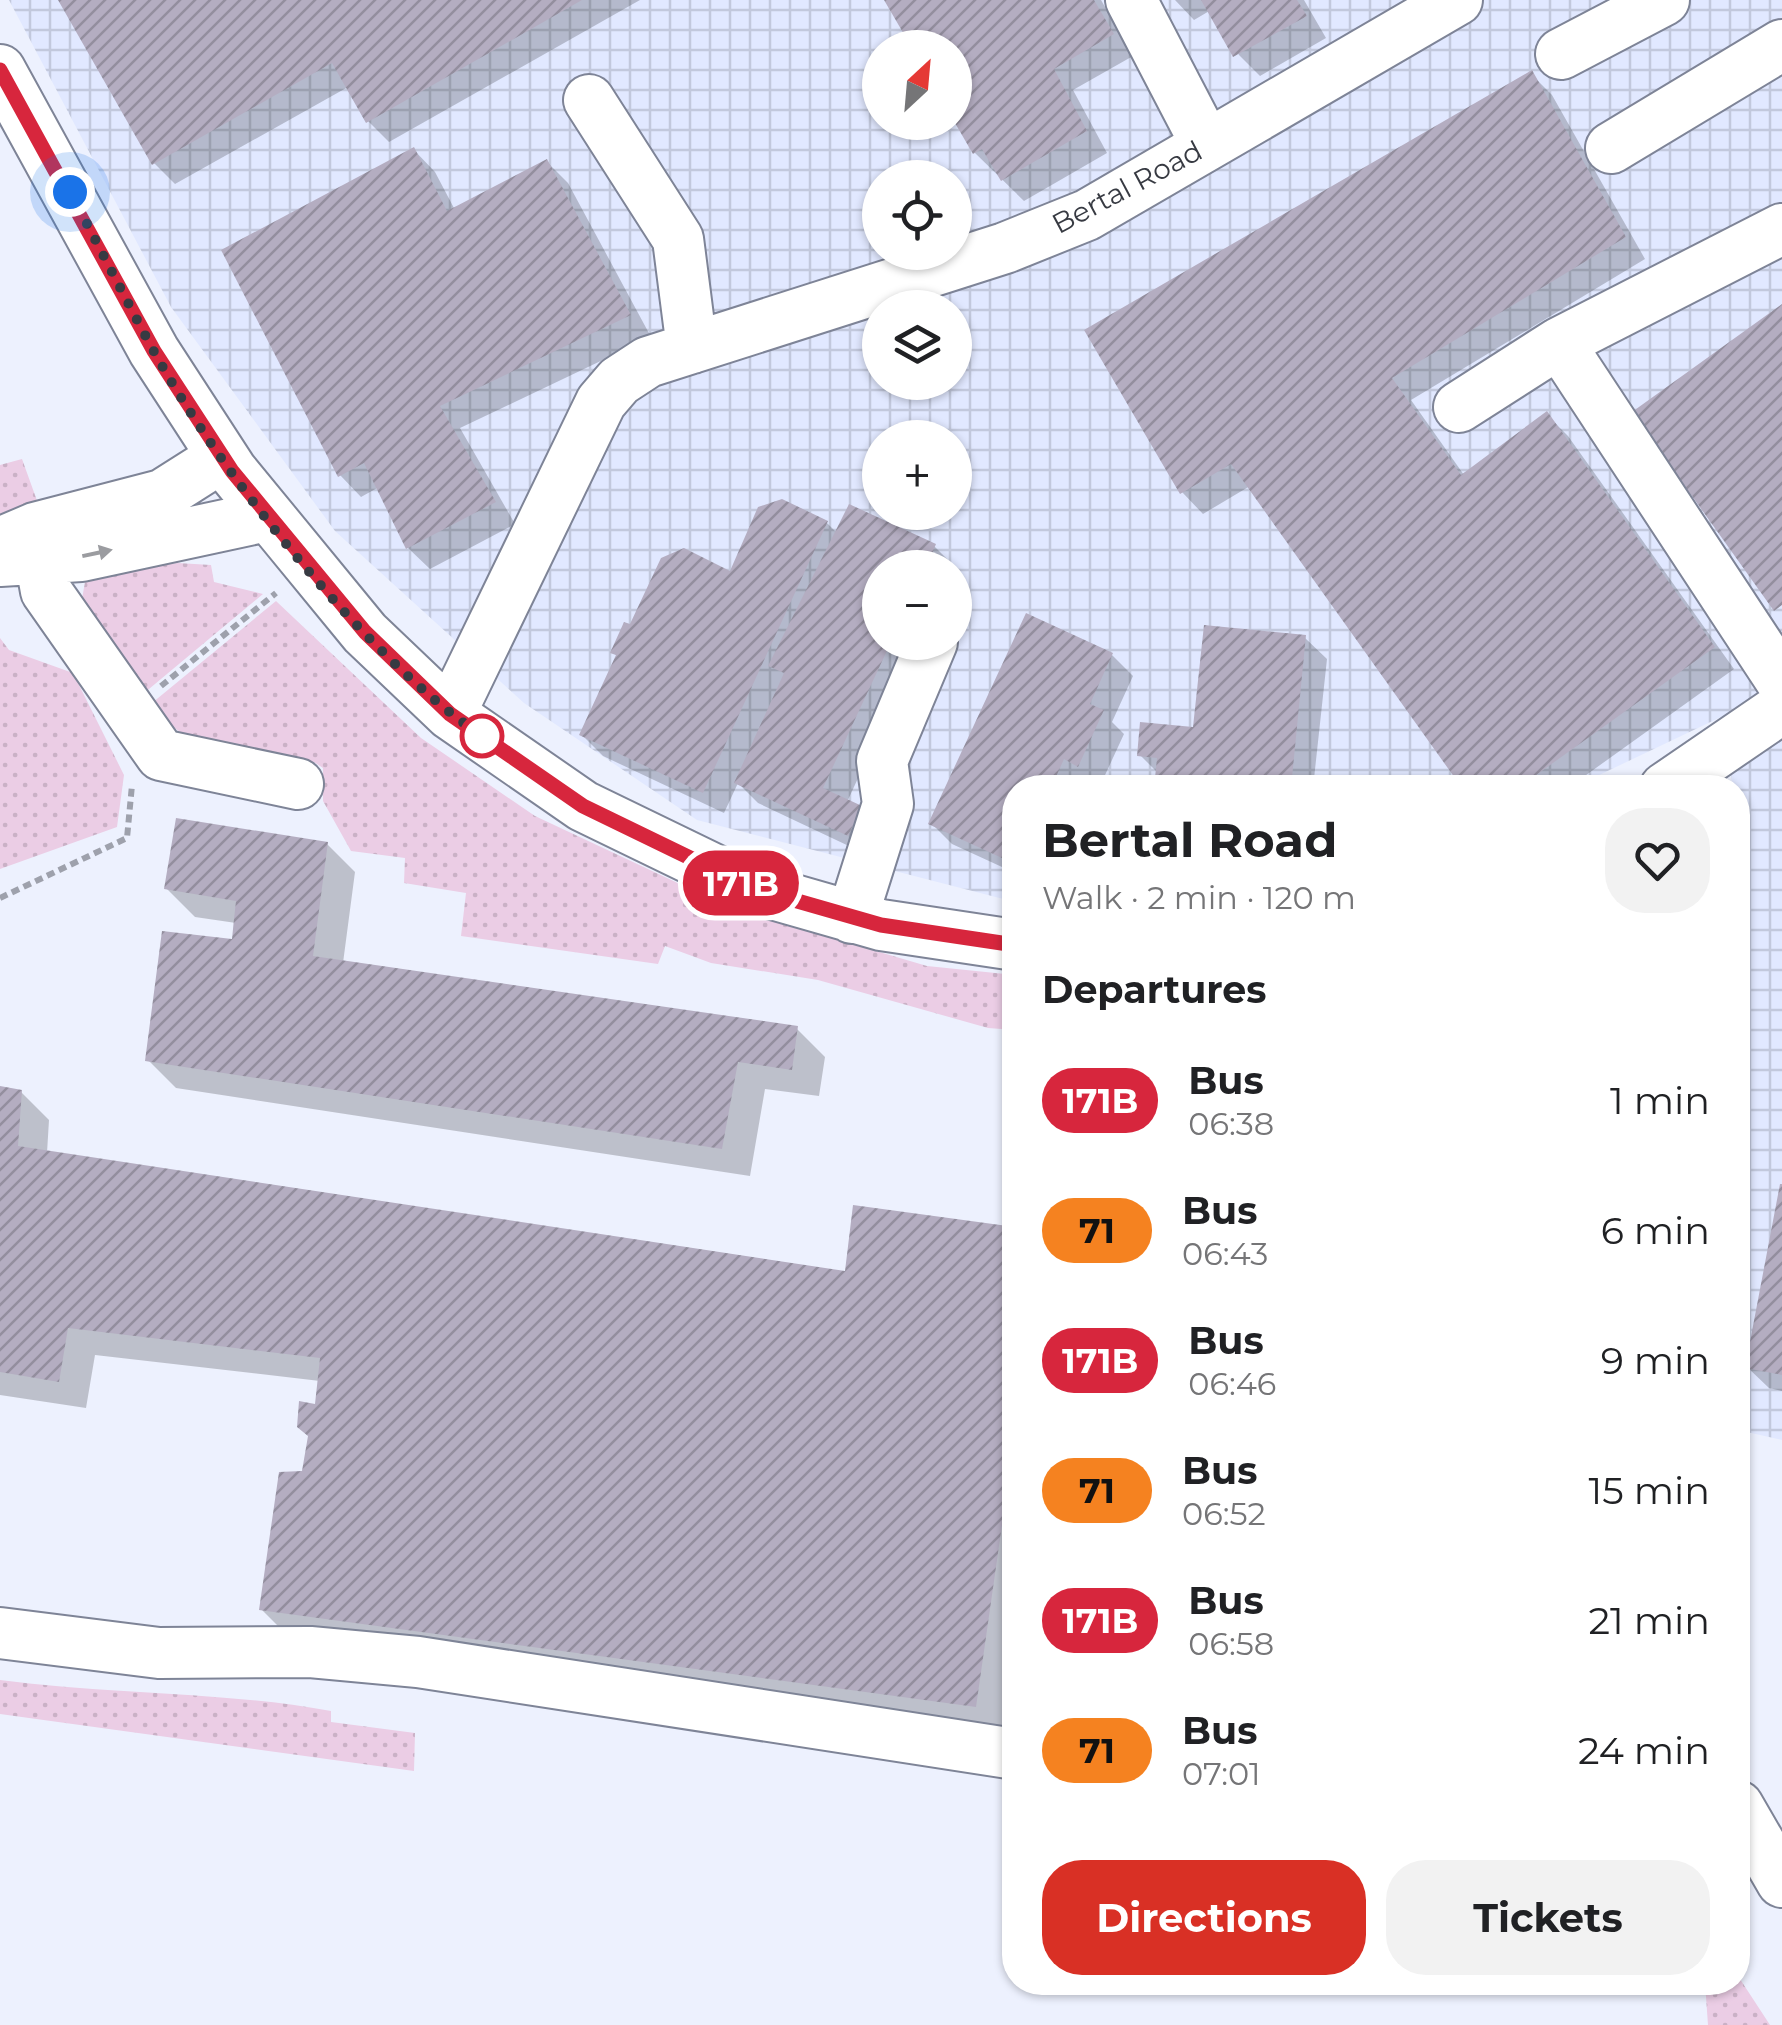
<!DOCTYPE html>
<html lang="en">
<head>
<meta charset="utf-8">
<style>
  body { margin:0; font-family:Montserrat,sans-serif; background:#f2f2f2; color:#202124; height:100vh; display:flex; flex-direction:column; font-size:38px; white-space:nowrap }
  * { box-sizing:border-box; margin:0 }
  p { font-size:32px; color:#757577 }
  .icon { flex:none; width:55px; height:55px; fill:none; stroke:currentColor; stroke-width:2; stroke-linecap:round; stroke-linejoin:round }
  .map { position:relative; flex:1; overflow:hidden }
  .sheet { position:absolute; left:1002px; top:775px; width:748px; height:1220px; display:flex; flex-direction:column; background:#fff; border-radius:40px; box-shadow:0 2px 8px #0004 }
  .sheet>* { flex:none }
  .badge { padding:0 20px; border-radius:32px; font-size:35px; line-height:65px }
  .needle { width:65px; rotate:26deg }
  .fabs { position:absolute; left:862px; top:30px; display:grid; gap:20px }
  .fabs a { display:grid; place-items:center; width:110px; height:110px; border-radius:50%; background:#fff; box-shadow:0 2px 8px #0004; font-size:50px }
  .you { position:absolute; width:50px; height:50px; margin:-25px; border:8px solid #fff; border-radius:50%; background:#1a73e8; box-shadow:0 0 0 15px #1a73e833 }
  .map>.badge { position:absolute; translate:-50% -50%; box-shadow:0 0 0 5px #fff }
  h2 { padding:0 40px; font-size:38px; line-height:90px }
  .round { display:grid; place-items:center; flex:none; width:105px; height:105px; border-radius:40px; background:#f2f2f2 }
  .head { display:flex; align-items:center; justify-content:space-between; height:170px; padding:0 40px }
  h1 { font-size:48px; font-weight:700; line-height:75px }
  .cta { display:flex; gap:20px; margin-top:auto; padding:20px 40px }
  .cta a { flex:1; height:115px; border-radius:40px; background:#d93025; color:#fff; font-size:40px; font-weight:700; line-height:115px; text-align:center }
  .cta a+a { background:#f2f2f2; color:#202124 }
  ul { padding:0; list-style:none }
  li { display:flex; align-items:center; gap:30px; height:130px; padding:0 40px }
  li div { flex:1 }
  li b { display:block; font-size:38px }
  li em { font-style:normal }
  li .badge { min-width:110px; font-weight:700; text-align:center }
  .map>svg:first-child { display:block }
  .industrial { fill:url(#industrial-grid); fill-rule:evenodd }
  .grass { fill:url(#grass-dots) }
  .shadow { fill:#0003 }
  .building { fill:url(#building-hatch) }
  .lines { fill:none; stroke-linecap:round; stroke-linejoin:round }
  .minor-casing { stroke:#7e8497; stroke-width:54 }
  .path { stroke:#9ea1ac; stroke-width:6; stroke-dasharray:8 5; stroke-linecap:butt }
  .minor { stroke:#fff; stroke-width:50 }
  .oneway { fill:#9b9ca0 }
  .line-casing { stroke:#fff; stroke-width:22 }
  .line { stroke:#d7263d; stroke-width:15 }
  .walk { stroke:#373a42; stroke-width:10; stroke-dasharray:0 18 }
  .stop-dot { fill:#fff; stroke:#d7263d; stroke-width:5 }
  .labels { text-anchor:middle; stroke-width:10; stroke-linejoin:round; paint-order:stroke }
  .street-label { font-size:28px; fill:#373a42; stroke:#fff }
</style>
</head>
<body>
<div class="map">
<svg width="1782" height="2025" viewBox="0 0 1782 2025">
  <defs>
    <pattern id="industrial-grid" width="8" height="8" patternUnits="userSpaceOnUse" patternTransform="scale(2.5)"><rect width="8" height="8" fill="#e1e8ff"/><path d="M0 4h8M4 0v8" fill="none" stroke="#c2c8dc"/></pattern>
    <pattern id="grass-dots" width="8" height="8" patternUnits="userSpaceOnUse" patternTransform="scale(2.5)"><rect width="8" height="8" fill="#ebcde5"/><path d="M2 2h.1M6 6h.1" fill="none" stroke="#cab1c6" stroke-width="1.8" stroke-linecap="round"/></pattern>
    <pattern id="building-hatch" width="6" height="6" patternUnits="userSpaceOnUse" patternTransform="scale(2.5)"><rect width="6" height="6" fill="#b4adc1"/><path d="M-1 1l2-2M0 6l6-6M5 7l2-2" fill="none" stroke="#938e9e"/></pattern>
  </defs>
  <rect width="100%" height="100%" fill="#edf1fe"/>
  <path class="industrial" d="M 9,0 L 1782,0 L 1782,1440 L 1738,1430 L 1738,788 L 1733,787 L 1721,717 L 1574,787 L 1015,788 L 1015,902 L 697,820 L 524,703 L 335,531 L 171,307 ZM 880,48 L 955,48 L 955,122 L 880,122 ZM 880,178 L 955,178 L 955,252 L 880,252 ZM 880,308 L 955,308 L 955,382 L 880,382 ZM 880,438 L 955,438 L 955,512 L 880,512 ZM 880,568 L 955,568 L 955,642 L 880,642 Z"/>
  <path class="grass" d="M 22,459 L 40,509 L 0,520 L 0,465 Z
    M 178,563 L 211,565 L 214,582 L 263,594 L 143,694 L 82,599 L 85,582 L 95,570 Z
    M 276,601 L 421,738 L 535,816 L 733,909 L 927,966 L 1015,975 L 1015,1030 L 988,1028 L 818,980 L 711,963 L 665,946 L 658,964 L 461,936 L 466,893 L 404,883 L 405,858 L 351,851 L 323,801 L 323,768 L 314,762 C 254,754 187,758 152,703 Z
    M 0,638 L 9,650 L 73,673 L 124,775 L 117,827 L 0,869 Z
    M 0,1680 C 110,1695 222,1691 331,1711 L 331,1722 L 415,1733 L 414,1771 L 0,1714 Z
    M 1738,1976 L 1770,2025 L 1708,2025 L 1705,1983 L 1738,1982 Z"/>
  <path class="shadow" d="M 61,0 L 640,0 L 389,142 L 368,121 L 348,87 L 175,184 L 154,163 Z
    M 887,0 L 1101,0 L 1133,56 L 1073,90 L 1107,153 L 1024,201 L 975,153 L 955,118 L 955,48 Z
    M 1175,0 L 1304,0 L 1326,38 L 1260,76 L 1239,55 L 1211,10 L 1194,20 Z
    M 1531,74 L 1552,95 L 1645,259 L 1411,400 L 1464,475 L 1547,415 L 1568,436 L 1734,669 L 1568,788 L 1465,788 L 1250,486 L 1203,514 L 1182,492 Z
    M 414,150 L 435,172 L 455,210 L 547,162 L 568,183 L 651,337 L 460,428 L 515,524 L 430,569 L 408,548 L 379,487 L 361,497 L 340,475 Z
    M 827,523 L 837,533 L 935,547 L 956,568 L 880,568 L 880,642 L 921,642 L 847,802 L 861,808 L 870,856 L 758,803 L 738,783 L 724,813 L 603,756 L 582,735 L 618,657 L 613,652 L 631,627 Z
    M 1305,638 L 1327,659 L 1313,788 L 1156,788 L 1158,773 L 1140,755 L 1195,730 Z
    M 1112,655 L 1133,676 L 1112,722 L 1124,734 L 1100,786 L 1085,779 L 1081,788 L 1015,788 L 1015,873 L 952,844 L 931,823 Z
    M 327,844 L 355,872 L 343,963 L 797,1029 L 825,1057 L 819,1096 L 765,1089 L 750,1176 L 176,1088 L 148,1060 L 234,942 L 236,923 L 195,917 L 167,889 Z
    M 0,1089 L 21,1092 L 49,1120 L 47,1153 L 847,1274 L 1015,1230 L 1015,1652 L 1003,1734 L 289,1637 L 261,1609 L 304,1473 L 320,1381 L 95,1355 L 86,1408 L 0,1395 Z
    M 1782,1188 L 1782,1391 L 1769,1388 L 1747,1367 Z"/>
  <path class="building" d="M 58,0 L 582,0 L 366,123 L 332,63 L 152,165 Z
    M 884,0 L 1094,0 L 1114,34 L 1054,69 L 1087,131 L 1001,181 L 982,149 L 973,154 L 955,123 L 955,48 L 912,48 Z
    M 1201,0 L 1297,0 L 1307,16 L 1233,57 Z
    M 1532,70 L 1626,237 L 1392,378 L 1461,475 L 1547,411 L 1715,647 L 1518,788 L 1462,788 L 1231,464 L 1180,494 L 1084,330 Z
    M 414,147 L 447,211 L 547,159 L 631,315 L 440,406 L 496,502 L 406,549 L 364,463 L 338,477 L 221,250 Z
    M 1782,304 L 1782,605 L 1774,611 L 1632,412 Z
    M 782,499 L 828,521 L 703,793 L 579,735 L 616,655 L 610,653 L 624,622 L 630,624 L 661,558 L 684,548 L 730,571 L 758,507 Z
    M 849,504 L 936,544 L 926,568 L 880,568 L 880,642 L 891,642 L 823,788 L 862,806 L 848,836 L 734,783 L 784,673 L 768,666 Z
    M 1026,613 L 1113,653 L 1090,704 L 1104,710 L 1078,767 L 1064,759 L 1051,788 L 1015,788 L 1015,864 L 928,824 Z
    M 1204,625 L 1306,635 L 1291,788 L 1154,788 L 1157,758 L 1137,756 L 1140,722 L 1193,727 Z
    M 176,818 L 328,842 L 313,956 L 798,1026 L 792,1070 L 738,1062 L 722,1149 L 145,1061 L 162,931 L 232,939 L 234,919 L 236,901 L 164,889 Z
    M 0,1086 L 22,1090 L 18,1146 L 845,1271 L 853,1205 L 1015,1227 L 1015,1434 L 976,1707 L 259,1610 L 279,1472 L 302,1471 L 308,1436 L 297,1427 L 299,1401 L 315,1404 L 320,1358 L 68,1328 L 59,1382 L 0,1372 Z
    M 1780,1184 L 1782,1184 L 1782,1375 L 1745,1368 Z"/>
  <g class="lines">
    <defs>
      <path id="minor" d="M 1131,0 L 1206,144
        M 1561,54 L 1664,0
        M 0,70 L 154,351 L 232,471 L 365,633 L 450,714 L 583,806 L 752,888 L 881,925 L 1015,945
        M 589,100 L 678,239 L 692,348
        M 1611,148 L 1782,45
        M 1782,229 L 1559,343 L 1782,682
        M 1459,407 L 1559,343
        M 0,543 L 35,528 L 162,495 L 222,457
        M 40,558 L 46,591 L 161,755 L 298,784
        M 0,561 L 81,556 L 267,516
        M 450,714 L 601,402 L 619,381 L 648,362 L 1005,248 L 1087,215 L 1457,0
        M 1665,788 L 1782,708
        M 852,918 L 888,804 L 882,761 L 932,642
        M 0,1633 L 159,1653 L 310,1652 L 418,1662 L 1015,1754
        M 1738,1806 L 1782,1882"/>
    </defs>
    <use href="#minor" class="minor-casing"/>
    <path class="path" d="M 161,686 L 276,593
      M 0,898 L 127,838 L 132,785"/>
    <use href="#minor" class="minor"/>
  </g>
  <defs><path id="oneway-solid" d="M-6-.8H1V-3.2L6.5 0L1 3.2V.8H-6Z" transform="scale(2.5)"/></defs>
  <use class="oneway" href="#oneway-solid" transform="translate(97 553) rotate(-12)"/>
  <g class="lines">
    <defs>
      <path id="line" d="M 0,70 L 154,351 L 232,471 L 365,632 L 450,714 L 583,806 L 752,888 L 881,925 L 1015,945"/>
    </defs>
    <use href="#line" class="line-casing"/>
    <use href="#line" class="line"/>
    <path class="walk" d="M 70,192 C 98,244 124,296 152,348 C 220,473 365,657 482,736"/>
  </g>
  <circle class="stop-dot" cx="482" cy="736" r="20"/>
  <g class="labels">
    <g class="street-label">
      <text transform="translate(1127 187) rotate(-28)" y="10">Bertal Road</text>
    </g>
  </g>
</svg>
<div class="fabs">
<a><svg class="needle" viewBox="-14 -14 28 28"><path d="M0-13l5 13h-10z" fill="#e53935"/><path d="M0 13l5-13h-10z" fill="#757577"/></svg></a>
<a><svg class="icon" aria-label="locate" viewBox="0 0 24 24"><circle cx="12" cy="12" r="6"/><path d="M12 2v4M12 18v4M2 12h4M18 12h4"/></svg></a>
<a><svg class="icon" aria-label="layers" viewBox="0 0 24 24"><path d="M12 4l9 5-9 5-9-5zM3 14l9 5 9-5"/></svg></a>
<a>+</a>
<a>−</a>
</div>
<div class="you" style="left:70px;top:192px"></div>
<b class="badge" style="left:741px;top:883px;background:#d7263d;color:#fff">171B</b>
<section class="sheet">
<div class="head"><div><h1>Bertal Road</h1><p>Walk · 2 min · 120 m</p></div><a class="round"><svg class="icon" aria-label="heart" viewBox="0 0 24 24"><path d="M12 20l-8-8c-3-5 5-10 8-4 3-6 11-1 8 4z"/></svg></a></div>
<h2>Departures</h2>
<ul>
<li><span class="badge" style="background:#d7263d;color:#fff">171B</span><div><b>Bus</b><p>06:38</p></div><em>1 min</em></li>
<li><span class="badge" style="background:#f58220;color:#111">71</span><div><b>Bus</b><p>06:43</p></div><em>6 min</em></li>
<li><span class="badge" style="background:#d7263d;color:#fff">171B</span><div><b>Bus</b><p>06:46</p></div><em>9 min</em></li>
<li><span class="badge" style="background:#f58220;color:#111">71</span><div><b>Bus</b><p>06:52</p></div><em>15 min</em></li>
<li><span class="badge" style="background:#d7263d;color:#fff">171B</span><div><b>Bus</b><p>06:58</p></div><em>21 min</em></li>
<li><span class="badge" style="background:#f58220;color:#111">71</span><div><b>Bus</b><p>07:01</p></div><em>24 min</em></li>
</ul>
<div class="cta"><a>Directions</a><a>Tickets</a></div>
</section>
</div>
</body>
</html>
